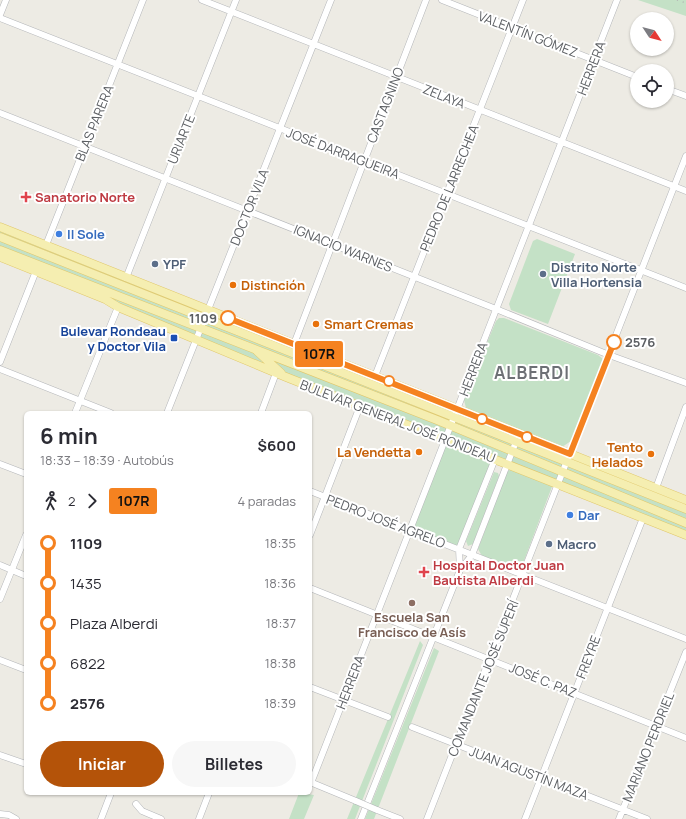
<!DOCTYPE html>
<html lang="es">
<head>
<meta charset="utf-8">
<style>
  body { margin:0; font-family:Manrope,sans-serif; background:#f7f7f7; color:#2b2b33; height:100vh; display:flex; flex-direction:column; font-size:15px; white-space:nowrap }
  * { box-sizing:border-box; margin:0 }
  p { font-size:13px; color:#7c7c81 }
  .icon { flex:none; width:22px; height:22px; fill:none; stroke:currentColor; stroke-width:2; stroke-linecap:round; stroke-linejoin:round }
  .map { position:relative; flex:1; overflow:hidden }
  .sheet { position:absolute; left:24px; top:411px; width:288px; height:384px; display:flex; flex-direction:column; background:#fff; border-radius:6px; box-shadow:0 1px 3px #0004 }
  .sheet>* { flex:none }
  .badge { padding:0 8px; border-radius:3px; font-size:14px; line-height:26px }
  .needle { width:26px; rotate:126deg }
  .tools { position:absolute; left:630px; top:12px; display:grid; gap:8px }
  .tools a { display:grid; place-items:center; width:44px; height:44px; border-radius:50%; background:#fff; box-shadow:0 1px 3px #0004; font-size:20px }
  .map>.badge { position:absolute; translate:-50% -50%; box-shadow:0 0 0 2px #fff }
  .legs { display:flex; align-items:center; gap:6px; height:44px; padding:0 16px; font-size:13px }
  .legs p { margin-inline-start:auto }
  .overview { display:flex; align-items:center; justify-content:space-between; height:68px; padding:0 16px }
  h1 { font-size:22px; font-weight:700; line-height:30px }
  .button { display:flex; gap:8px; margin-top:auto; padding:8px 16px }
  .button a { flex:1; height:46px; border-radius:24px; background:#b45309; color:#fff; font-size:16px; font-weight:700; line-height:46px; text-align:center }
  .button a+a { background:#f7f7f7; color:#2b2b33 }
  ul { padding:0 16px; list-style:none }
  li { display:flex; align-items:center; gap:14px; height:40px; font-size:15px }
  li i { display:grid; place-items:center; width:6px; height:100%; margin:0 5px; background:currentColor }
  li i::after { content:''; width:10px; height:10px; margin:-5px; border:3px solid; border-radius:50%; background:#fff }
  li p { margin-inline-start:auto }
  li:first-child i { background:linear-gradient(#0000 50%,currentColor 0) }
  li:last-child i { background:linear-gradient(currentColor 50%,#0000 0) }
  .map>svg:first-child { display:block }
  .green { fill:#c4e1c6 }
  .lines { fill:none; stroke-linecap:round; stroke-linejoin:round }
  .minor-casing { stroke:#b4b6b9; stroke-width:7 }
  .major-casing { stroke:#e0c76a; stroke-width:9 }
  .minor { stroke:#fff; stroke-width:6 }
  .major { stroke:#f5eeb1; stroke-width:8 }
  .rail { stroke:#b2b3b3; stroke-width:1.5; stroke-dasharray:1 5; stroke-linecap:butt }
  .minor-bridge-casing { stroke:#b4b6b9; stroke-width:7; stroke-linecap:butt }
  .minor-bridge { stroke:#fff; stroke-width:6 }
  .line-1-casing { stroke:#fff; stroke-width:9 }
  .line-1 { stroke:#f58220; stroke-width:6 }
  .health-dot { fill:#e0444e; stroke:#fff; stroke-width:1.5 }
  .shop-dot { fill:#3f7fe0; stroke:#fff; stroke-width:1.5 }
  .service-dot { fill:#5c6f8a; stroke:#fff; stroke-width:1.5 }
  .food-dot { fill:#e8710a; stroke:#fff; stroke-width:1.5 }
  .stop-1-dot { fill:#fff; stroke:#f58220; stroke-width:2 }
  .transit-dot { fill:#1a4fb4; stroke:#fff; stroke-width:1.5 }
  .education-dot { fill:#8d6e63; stroke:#fff; stroke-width:1.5 }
  .labels { text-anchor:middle; stroke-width:4; stroke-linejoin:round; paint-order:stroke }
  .street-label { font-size:13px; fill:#5c5f63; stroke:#fff }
  .health-label { font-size:13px; font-weight:bold; fill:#be3a42; stroke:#fff; text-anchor:start }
  .shop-label { font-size:13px; font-weight:bold; fill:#366cbe; stroke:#fff; text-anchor:start }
  .service-label { font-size:13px; font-weight:bold; fill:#4e5e75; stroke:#fff; text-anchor:start }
  .food-label { font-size:13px; font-weight:bold; fill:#c56008; stroke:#fff; text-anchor:start }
  .stop-label { font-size:13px; font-weight:bold; fill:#5c5f63; stroke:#fff; text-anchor:end }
  .transit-label { font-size:13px; font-weight:bold; fill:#164399; stroke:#fff; text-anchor:end }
  .education-label { font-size:13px; font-weight:bold; fill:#785e54; stroke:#fff }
  .district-label { font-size:17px; font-weight:bold; letter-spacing:1px; fill:#6d7075; stroke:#fff }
</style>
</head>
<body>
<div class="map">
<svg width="686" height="819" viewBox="0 0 686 819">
  <rect width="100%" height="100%" fill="#edebe4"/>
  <path class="green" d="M 638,0 L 686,0 L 686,16 Z
    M 0,227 L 686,500 L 686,535 L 495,459 L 459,549 L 409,531 L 445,440 L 0,257 Z
    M 537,239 L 575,254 L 548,324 L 511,310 L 509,304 L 533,241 Z
    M 499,318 L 504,318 L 598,355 L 603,359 L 571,441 L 562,447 L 466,408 L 464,400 L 465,396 L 496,321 Z
    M 512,468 L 553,484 L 522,566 L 518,570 L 482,556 L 478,549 L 507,472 Z
    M 494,472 L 498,473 L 499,476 L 473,544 L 468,546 L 466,541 Z
    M 420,641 L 423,645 L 355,819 L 347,819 Z
    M 434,648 L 439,651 L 374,819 L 365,819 Z
    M 299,793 L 314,795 L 304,819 L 289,819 Z"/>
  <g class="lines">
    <defs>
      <path id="minor" d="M 202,0 L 686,191
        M 442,0 L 637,77
        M 0,15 L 6,0
        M 0,18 L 686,288
        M 667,89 L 686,96
        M 0,113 L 496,309 L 609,355 L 686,383
        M 46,245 L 143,0
        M 126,278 L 236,0
        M 294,344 L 426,0
        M 0,362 L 36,271
        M 0,369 L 111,413
        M 375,376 L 523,0
        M 75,413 L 118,307
        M 167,413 L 331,0
        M 261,413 L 276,373
        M 0,464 L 26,474
        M 656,488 L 686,407
        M 310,491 L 686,639
        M 310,535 L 360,406
        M 0,565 L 26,576
        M 460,570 L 459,549 L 495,459
        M 310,588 L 686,738
        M 0,599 L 26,535
        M 0,660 L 26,670
        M 310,687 L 388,717
        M 412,727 L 647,819
        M 0,755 L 26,764
        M 310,782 L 356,801
        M 311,783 L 617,0
        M 136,804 L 142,811 L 161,819
        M 377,810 L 400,819
        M 0,814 L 9,815 L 16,819
        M 101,819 L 111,793
        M 199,819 L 209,793
        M 361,819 L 460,570 L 472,555 L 517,439
        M 427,819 L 686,156
        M 525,819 L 643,518
        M 619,819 L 686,652"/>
      <path id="major" d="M 0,227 L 686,500
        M 0,237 L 686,509
        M 0,250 L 437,420 L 686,523
        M 0,257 L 105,299 L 118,307 L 286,377 L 686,535
        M 257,351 L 281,373"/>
    </defs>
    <use href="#minor" class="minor-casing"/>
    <use href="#major" class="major-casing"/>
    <use href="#minor" class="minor"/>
    <use href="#major" class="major"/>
    <path class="rail" d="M 677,0 L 686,3"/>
    <defs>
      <path id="minor-bridge" d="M 356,801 L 377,810"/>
    </defs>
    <use href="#minor-bridge" class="minor-bridge-casing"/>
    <use href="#minor-bridge" class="minor-bridge"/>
  </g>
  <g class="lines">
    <defs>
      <path id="line-1" d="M 228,318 L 570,454 L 614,342"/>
    </defs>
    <use href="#line-1" class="line-1-casing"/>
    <use href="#line-1" class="line-1"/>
  </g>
  <g class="health-dot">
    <path d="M24 191h4v4h4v4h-4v4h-4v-4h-4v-4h4z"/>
    <path d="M422 566h4v4h4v4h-4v4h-4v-4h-4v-4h4z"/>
  </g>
  <g class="shop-dot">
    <circle cx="59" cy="234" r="4"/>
    <circle cx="570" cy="515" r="4"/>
  </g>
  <g class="service-dot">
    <circle cx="155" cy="264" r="4"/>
    <circle cx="543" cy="274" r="4"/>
    <circle cx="549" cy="544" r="4"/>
  </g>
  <g class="food-dot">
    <circle cx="233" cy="285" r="4"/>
    <circle cx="316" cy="324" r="4"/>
    <circle cx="419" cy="452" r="4"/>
    <circle cx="651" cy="454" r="4"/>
  </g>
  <g class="stop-1-dot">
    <circle cx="228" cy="318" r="7"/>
    <circle cx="614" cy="342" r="7"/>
    <circle cx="389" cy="381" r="5"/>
    <circle cx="482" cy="419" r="5"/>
    <circle cx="527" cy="437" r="5"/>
  </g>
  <rect class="transit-dot" x="170" y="334" width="8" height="8" rx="2"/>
  <circle class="education-dot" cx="412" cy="603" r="4"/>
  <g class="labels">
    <g class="street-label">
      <text transform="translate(528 34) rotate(21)" y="5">VALENTÍN GÓMEZ</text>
      <text transform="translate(591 68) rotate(-69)" y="5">HERRERA</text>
      <text transform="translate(444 96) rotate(22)" y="5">ZELAYA</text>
      <text transform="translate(385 105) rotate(-69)" y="5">CASTAGNINO</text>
      <text transform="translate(94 123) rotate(-68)" y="5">BLAS PARERA</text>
      <text transform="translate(181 139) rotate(-68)" y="5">URIARTE</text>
      <text transform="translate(343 153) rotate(21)" y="5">JOSÉ DARRAGUEIRA</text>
      <text transform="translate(449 188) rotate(-68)" y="5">PEDRO DE LARRECHEA</text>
      <text transform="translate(249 207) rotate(-68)" y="5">DOCTOR VILA</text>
      <text transform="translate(343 248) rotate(22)" y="5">IGNACIO WARNES</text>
      <text transform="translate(473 369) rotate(-69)" y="5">HERRERA</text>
      <text transform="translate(398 421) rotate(21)" y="5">BULEVAR GENERAL JOSÉ RONDEAU</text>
      <text transform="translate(386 521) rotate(21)" y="5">PEDRO JOSÉ AGRELO</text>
      <text transform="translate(588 657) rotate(-69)" y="5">FREYRE</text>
      <text transform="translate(483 678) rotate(-68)" y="5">COMANDANTE JOSÉ SUPERÍ</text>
      <text transform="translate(543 680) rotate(22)" y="5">JOSÉ C. PAZ</text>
      <text transform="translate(350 682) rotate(-69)" y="5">HERRERA</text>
      <text transform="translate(648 747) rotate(-68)" y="5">MARIANO PERDRIEL</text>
      <text transform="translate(529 773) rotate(21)" y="5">JUAN AGUSTÍN MAZA</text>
    </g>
    <g class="health-label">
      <text x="35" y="202">Sanatorio Norte</text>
      <text x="433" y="570">Hospital Doctor Juan<tspan x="433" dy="15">Bautista Alberdi</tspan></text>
    </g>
    <g class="shop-label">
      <text x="67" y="239">Il Sole</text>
      <text x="578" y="520">Dar</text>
    </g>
    <g class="service-label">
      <text x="163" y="269">YPF</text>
      <text x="551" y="272">Distrito Norte<tspan x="551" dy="15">Villa Hortensia</tspan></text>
      <text x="557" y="549">Macro</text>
    </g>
    <g class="food-label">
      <text x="241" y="290">Distinción</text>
      <text x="324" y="329">Smart Cremas</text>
      <text x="643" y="452" text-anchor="end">Tento<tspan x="643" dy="15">Helados</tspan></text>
      <text x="411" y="457" text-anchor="end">La Vendetta</text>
    </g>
    <g class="stop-label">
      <text x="217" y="323">1109</text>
      <text x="625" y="347" text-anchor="start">2576</text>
    </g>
    <g class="transit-label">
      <text x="166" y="336">Bulevar Rondeau<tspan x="166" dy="15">y Doctor Vila</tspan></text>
    </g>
    <g class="education-label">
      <text x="412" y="622">Escuela San<tspan x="412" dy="15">Francisco de Asís</tspan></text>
    </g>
    <g class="district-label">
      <text x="532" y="379">ALBERDI</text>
    </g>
  </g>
</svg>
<div class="tools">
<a><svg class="needle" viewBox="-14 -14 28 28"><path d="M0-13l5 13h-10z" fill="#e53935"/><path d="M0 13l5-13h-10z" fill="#7c7c81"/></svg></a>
<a><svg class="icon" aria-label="locate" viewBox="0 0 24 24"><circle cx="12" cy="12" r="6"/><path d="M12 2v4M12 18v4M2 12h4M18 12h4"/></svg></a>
</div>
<b class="badge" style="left:319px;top:354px;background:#f58220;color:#111">107R</b>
<section class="sheet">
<div class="overview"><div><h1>6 min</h1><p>18:33 – 18:39 · Autobús</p></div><b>$600</b></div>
<div class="legs"><svg class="icon" aria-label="walk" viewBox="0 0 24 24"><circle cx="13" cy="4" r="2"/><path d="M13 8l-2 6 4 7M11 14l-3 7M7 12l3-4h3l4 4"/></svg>2<svg class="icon" aria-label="forward" viewBox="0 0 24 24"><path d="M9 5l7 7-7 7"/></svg><b class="badge" style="background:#f58220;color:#111">107R</b><p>4 paradas</p></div>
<ul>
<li><i style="color:#f58220"></i><b>1109</b><p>18:35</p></li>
<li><i style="color:#f58220"></i><span>1435</span><p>18:36</p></li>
<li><i style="color:#f58220"></i><span>Plaza Alberdi</span><p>18:37</p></li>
<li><i style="color:#f58220"></i><span>6822</span><p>18:38</p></li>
<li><i style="color:#f58220"></i><b>2576</b><p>18:39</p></li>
</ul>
<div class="button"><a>Iniciar</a><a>Billetes</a></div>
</section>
</div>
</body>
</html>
